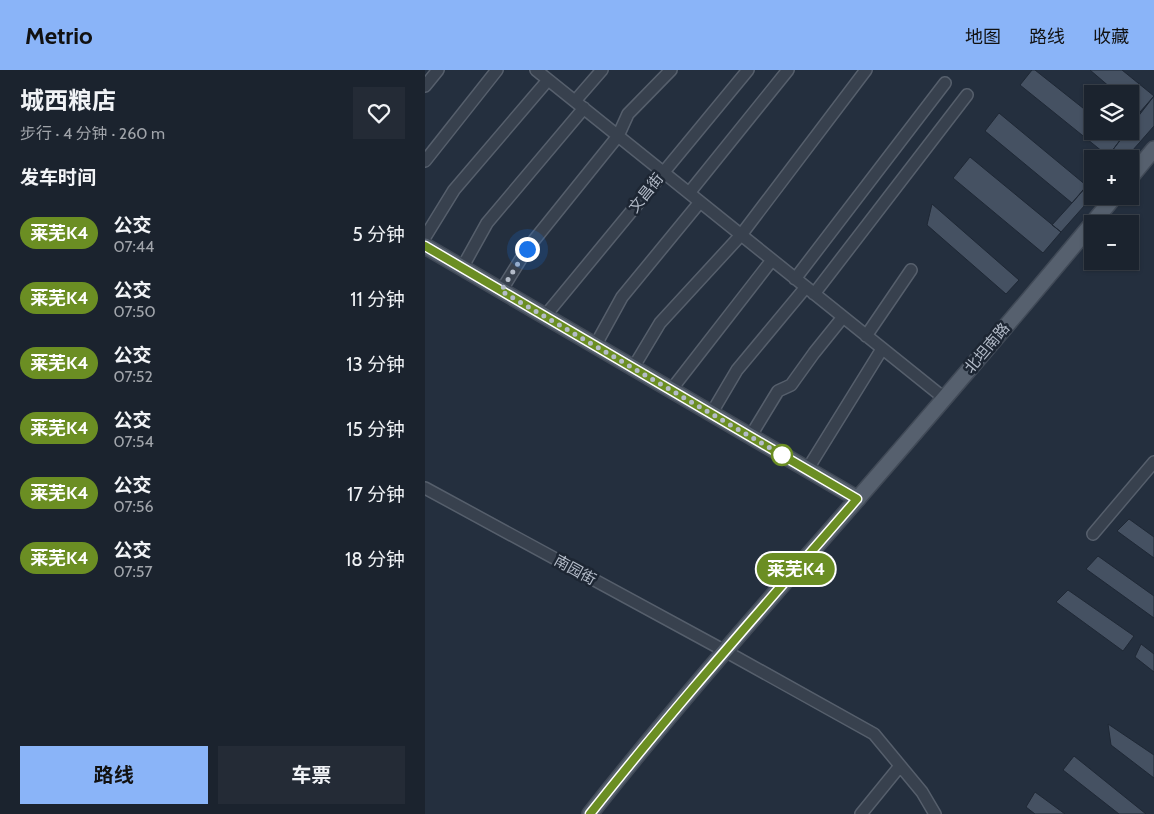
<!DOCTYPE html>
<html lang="zh">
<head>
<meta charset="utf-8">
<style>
  body { margin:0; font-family:Cabin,"Noto Sans SC",sans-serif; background:#242b36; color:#f1f3f6; height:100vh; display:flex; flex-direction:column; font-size:19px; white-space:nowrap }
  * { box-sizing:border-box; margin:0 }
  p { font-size:16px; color:#a0a4aa }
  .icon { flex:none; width:28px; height:28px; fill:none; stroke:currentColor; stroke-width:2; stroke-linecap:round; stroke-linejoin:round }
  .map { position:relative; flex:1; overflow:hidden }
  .panel { display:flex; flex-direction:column; background:#1b232e; width:425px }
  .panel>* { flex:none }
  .badge { padding:0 10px; border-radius:16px; font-size:18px; line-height:32px }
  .controls { position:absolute; left:659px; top:15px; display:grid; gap:10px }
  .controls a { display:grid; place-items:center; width:55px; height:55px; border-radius:0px; background:#1b232e; box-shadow:0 1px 4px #0004,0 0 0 1px #39404a; font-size:25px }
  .you { position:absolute; width:25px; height:25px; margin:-12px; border:4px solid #fff; border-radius:50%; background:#1a73e8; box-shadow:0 0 0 8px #1a73e833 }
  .map>.badge { position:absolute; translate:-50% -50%; box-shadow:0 0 0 2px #fff }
  h2 { padding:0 20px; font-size:19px; line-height:45px }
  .round { display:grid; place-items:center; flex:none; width:52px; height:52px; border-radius:0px; background:#242b36 }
  .summary { display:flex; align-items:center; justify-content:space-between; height:85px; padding:0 20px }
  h1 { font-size:24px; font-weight:700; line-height:38px }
  .action { display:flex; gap:10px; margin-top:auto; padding:10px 20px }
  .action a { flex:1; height:58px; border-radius:0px; background:#8ab4f8; color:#111; font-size:20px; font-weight:700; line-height:58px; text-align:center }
  .action a+a { background:#242b36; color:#f1f3f6 }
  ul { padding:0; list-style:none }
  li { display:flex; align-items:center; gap:15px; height:65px; padding:0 20px }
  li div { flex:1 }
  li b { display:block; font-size:19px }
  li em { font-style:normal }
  li .badge { min-width:55px; font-weight:700; text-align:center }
  header { display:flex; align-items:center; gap:30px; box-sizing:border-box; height:70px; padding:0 25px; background:#8ab4f8; color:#111 }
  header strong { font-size:24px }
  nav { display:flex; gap:28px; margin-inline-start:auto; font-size:18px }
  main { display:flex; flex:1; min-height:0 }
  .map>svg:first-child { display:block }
  .building { fill:#455162; stroke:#1f2835 }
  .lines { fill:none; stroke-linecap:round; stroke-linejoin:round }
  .minor-casing { stroke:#565f6c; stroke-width:14 }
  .major-casing { stroke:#414a57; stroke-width:18 }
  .minor { stroke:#38414e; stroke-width:11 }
  .major { stroke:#56606e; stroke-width:15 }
  .line-casing { stroke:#fff; stroke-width:11 }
  .line { stroke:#6b8e23; stroke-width:8 }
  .walk { stroke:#b4bcc9; stroke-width:5; stroke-dasharray:0 9 }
  .stop-dot { fill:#fff; stroke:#6b8e23; stroke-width:2.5 }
  .labels { text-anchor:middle; stroke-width:5; stroke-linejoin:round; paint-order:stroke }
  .street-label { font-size:15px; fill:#b4bcc9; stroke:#1d2633 }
</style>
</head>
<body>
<header>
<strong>Metrio</strong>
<nav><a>地图</a><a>路线</a><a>收藏</a></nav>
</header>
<main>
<section class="panel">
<div class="summary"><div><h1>城西粮店</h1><p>步行 · 4 分钟 · 260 m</p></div><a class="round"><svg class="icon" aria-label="heart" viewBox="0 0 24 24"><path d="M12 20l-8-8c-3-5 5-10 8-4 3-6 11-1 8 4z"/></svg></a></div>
<h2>发车时间</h2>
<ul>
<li><span class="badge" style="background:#6b8e23;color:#fff">莱芜K4</span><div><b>公交</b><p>07:44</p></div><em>5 分钟</em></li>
<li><span class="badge" style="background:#6b8e23;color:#fff">莱芜K4</span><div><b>公交</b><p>07:50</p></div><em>11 分钟</em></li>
<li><span class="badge" style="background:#6b8e23;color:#fff">莱芜K4</span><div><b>公交</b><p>07:52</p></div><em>13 分钟</em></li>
<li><span class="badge" style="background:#6b8e23;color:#fff">莱芜K4</span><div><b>公交</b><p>07:54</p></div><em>15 分钟</em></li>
<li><span class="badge" style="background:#6b8e23;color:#fff">莱芜K4</span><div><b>公交</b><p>07:56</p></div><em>17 分钟</em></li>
<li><span class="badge" style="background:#6b8e23;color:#fff">莱芜K4</span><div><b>公交</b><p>07:57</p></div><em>18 分钟</em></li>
</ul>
<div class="action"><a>路线</a><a>车票</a></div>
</section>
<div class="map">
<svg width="729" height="744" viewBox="0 0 729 744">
  <rect width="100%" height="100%" fill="#242f3e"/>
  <path class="building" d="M 607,0 L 610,0 L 668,46 L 668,61 L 686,61 L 696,69 L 683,86 L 595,15 Z
    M 665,0 L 697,0 L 729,26 L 715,42 L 705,33 L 705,24 L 693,24 Z
    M 729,26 L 729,56 L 700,89 L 681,89 L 702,61 L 705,61 L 705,57 Z
    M 574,43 L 662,116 L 647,133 L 560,61 Z
    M 545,87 L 636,162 L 618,183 L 528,108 Z
    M 668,108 L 668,126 L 636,162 L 627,155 L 647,133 Z
    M 507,134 L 594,210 L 581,224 L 502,155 Z
    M 704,449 L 729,467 L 729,488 L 692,461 Z
    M 673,486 L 729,526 L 729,548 L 661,499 Z
    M 643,520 L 709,566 L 698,581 L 631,532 Z
    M 716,574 L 729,584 L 729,602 L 710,587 Z
    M 683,654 L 729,685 L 729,708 L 686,675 Z
    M 649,686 L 721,744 L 694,744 L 638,700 Z
    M 610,722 L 640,744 L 610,744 L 601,737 Z"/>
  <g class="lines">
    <defs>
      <path id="minor" d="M 111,0 L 519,328
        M 0,16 L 13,0
        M 150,31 L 177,0
        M 0,91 L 72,0
        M 264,123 L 363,0
        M 0,167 L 29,120 L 123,10
        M 37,198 L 62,153 L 159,38
        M 370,209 L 520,13
        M 76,221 L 102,179 L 193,66 L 203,44 L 246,0
        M 389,224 L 542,25
        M 120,246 L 323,0
        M 441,266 L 486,200
        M 170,276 L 197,227 L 275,132
        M 208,298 L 235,253 L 316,165 L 441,0
        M 246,320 L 347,190
        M 286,344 L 312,300 L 381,217
        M 325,367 L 353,321 L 366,315 L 389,283 L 418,247
        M 382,400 L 457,279
        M 0,418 L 300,581 L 449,664 L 497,722 L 510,744
        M 668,464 L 729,392
        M 436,744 L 475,696"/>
      <path id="major" d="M 705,108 L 729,79
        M 0,176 L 433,429
        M 165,744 C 249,637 339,536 429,433 C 517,332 604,230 690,126"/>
    </defs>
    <use href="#minor" class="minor-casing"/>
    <use href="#major" class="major-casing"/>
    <use href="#minor" class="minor"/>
    <use href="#major" class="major"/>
  </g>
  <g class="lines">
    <defs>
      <path id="line" d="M 0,176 L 432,429 C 342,533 250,636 165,744"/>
    </defs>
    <use href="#line" class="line-casing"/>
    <use href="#line" class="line"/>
    <path class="walk" d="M 102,179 L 76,221 L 357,385"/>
  </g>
  <circle class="stop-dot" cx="357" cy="385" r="10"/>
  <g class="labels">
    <g class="street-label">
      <text transform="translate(221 123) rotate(-51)" y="5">文昌街</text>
      <text transform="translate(562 278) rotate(-50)" y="5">北坦南路</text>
      <text transform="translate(150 500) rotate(29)" y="5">南园街</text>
    </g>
  </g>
</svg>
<div class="controls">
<a><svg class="icon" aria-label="layers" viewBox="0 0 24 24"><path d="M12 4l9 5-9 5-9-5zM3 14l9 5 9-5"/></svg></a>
<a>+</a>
<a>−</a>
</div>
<div class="you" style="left:102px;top:179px"></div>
<b class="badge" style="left:371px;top:499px;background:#6b8e23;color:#fff">莱芜K4</b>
</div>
</main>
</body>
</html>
